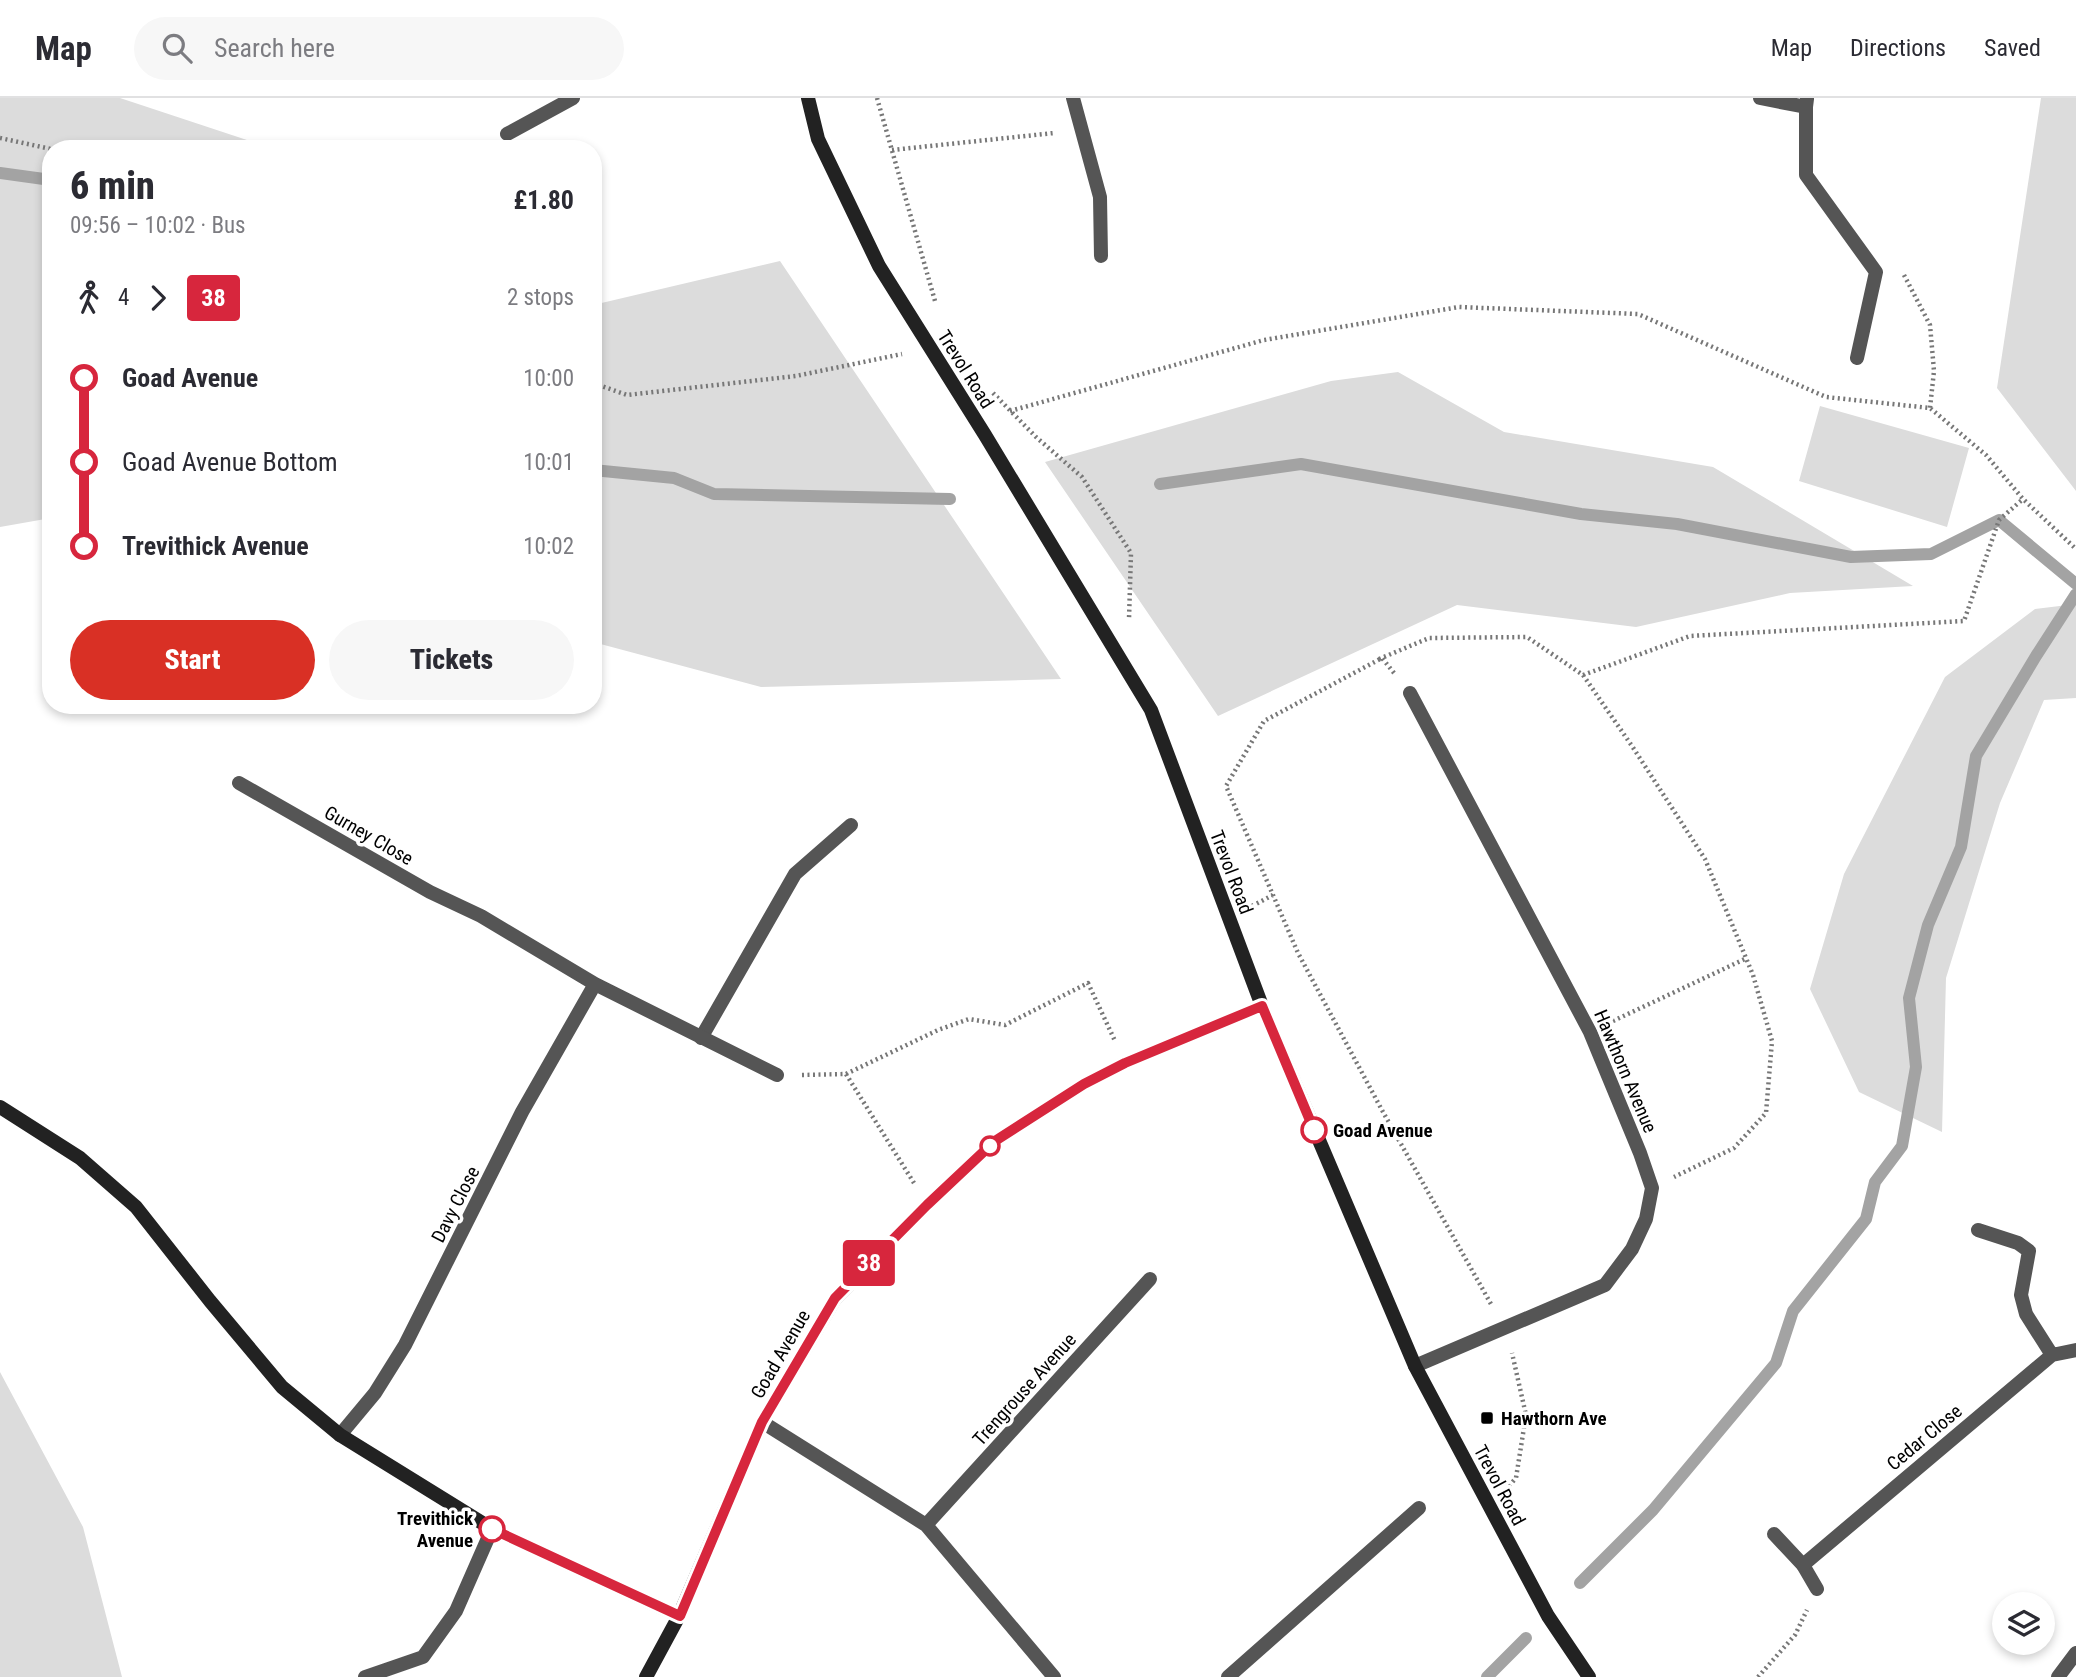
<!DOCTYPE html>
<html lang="en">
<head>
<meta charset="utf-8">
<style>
  body { margin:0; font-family:"Roboto Condensed",sans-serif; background:#f7f7f7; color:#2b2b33; height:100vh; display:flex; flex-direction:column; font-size:26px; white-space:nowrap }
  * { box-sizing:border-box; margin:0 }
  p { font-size:23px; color:#7c7c81 }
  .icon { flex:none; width:38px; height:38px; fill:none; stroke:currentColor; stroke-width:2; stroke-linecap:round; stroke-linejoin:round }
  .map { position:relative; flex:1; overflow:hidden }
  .sheet { position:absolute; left:42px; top:42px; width:560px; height:574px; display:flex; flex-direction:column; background:#fff; border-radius:28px; box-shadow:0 4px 10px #0003 }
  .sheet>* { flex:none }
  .badge { padding:0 14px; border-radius:5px; font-size:24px; line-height:46px }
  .fabs { position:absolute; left:1992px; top:1494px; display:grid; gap:14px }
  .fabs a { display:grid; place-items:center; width:63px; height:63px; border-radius:50%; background:#fff; box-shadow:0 4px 10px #0003; font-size:35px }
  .map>.badge { position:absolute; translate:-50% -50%; box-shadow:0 0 0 4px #fff }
  .legs { display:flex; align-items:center; gap:10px; height:77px; padding:0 28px; font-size:23px }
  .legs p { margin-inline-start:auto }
  .headline { display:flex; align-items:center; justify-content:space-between; height:119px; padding:0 28px }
  h1 { font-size:38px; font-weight:800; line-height:52px }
  .button { display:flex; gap:14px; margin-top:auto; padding:14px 28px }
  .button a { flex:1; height:80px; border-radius:42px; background:#d93025; color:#fff; font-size:28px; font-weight:800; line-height:80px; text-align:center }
  .button a+a { background:#f7f7f7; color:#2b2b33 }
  ul { padding:0 28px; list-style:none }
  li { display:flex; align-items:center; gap:24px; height:84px; font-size:26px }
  li i { display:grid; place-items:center; width:10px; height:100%; margin:0 9px; background:currentColor }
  li i::after { content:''; width:18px; height:18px; margin:-9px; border:5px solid; border-radius:50%; background:#fff }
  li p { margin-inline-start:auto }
  li:first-child i { background:linear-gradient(#0000 50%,currentColor 0) }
  li:last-child i { background:linear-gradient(currentColor 50%,#0000 0) }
  header { display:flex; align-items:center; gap:42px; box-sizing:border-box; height:98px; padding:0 35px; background:#fff; border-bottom:2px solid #e1e1e2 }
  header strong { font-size:33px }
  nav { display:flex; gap:38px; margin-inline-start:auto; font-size:24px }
  .search { width:490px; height:63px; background:#f7f7f7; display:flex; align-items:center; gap:18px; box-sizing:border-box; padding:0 24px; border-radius:38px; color:#7c7c81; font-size:26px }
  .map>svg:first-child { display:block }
  .green { fill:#dcdcdc }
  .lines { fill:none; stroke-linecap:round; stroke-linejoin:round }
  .stream { stroke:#a3a3a3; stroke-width:12 }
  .path { stroke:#777; stroke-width:4.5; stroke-dasharray:2 3.5; stroke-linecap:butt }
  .lane { stroke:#555; stroke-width:14 }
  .street { stroke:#555; stroke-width:14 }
  .secondary { stroke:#222; stroke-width:14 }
  .line-1-casing { stroke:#fff; stroke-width:16 }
  .line-1 { stroke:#d7263d; stroke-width:10 }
  .stop-1-dot { fill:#fff; stroke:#d7263d; stroke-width:3.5 }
  .poi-dot { fill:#000; stroke:#fff; stroke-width:2.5 }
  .labels { text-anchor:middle; stroke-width:7; stroke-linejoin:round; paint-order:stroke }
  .street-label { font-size:19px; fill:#000; stroke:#fff }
  .stop-label { font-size:19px; font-weight:bold; fill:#000; stroke:#fff; text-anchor:start }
  .poi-label { font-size:19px; font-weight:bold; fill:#000; stroke:#fff; text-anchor:start }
</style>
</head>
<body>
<header>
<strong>Map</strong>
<div class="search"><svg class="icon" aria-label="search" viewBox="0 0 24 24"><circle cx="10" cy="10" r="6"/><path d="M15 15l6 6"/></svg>Search here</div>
<nav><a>Map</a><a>Directions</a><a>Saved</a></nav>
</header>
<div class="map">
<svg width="2076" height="1579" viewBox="0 0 2076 1579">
  <rect width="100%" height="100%" fill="#fff"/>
  <path class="green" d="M 0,0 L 120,0 L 274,51 L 51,51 L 51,420 L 0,429 Z
    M 2041,0 L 2076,0 L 2076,393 L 1997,290 Z
    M 780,163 L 1061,581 L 761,589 L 593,544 L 593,207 Z
    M 1398,274 L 1504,334 L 1713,369 L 1913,488 L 1790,495 L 1636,529 L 1457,507 L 1218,618 L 1045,364 L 1331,283 Z
    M 1820,308 L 1969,350 L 1947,429 L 1799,383 Z
    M 2076,506 L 2076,600 L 2044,602 L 2000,705 L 1946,880 L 1942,1034 L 1859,994 L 1810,891 L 1844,776 L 1945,579 L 2035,511 Z
    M 0,1274 L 83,1429 L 122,1579 L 0,1579 Z"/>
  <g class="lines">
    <path class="stream" d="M 0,75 L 51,82
      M 593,372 L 674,380 L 714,396 L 950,401
      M 1160,386 L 1301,366 L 1581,416 L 1677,426 L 1851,459 L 1931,456 L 1999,422 L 2076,486
      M 1580,1485 L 1653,1412 L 1776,1265 L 1793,1213 L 1866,1121 L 1875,1084 L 1902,1048 L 1916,969 L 1909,900 L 1928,827 L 1961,749 L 1976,658 L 2036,558 L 2076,496
      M 1487,1579 L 1526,1540"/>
    <path class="path" d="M 877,0 L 935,203
      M 0,40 L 51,51
      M 892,52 L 1054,35
      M 1904,177 L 1930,227 L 1934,273 L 1930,310
      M 593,285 L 627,297 L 796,278 L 902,256
      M 993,295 L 1036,339 L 1082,379 L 1131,455 L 1129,521
      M 1010,313 L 1264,242 L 1459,209 L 1638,216 L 1826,299 L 1930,310 L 1986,357 L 2023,401 L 2076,451
      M 1379,561 L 1429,540 L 1527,539 L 1583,577 L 1632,648 L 1705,761 L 1753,877 L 1772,943 L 1766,1015 L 1734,1050 L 1674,1079
      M 1394,575 L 1382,560 L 1264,623 L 1226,688 L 1298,855 L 1383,1014 L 1491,1206
      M 1583,577 L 1690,538 L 1964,523 L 1999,422 L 2023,401
      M 1252,808 L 1273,797
      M 1613,923 L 1747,860
      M 846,976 L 914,1085
      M 802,977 L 846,976 L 938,932 L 969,921 L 1005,927 L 1088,885 L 1115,943
      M 1509,1388 L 1516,1380 L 1526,1317 L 1512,1255
      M 1758,1579 L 1795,1537 L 1807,1512"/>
    <path class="lane" d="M 701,940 L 795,776 L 851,727
      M 1774,1436 L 1803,1467 L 1817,1491
      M 365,1579 L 423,1559 L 456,1513 L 492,1431"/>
    <path class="street" d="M 1073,0 L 1100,99 L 1101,158
      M 1760,0 L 1806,9 L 1807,1
      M 1806,9 L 1806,77 L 1876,174 L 1857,260
      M 507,36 L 573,0
      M 1410,595 L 1590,934 L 1640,1055 L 1652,1090 L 1646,1121 L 1632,1151 L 1605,1187 L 1415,1268
      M 239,685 L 430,794 L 481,818 L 595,886
      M 1978,1132 L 2018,1145 L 2029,1153 L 2021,1197 L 2026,1216 L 2052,1257
      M 762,1324 L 926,1427 L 1054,1579
      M 340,1337 L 375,1295 L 405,1247 L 522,1014 L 595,886 L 777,977
      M 926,1427 L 1150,1181
      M 1803,1467 L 2052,1257 L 2076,1252
      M 1228,1579 L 1419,1410
      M 2058,1579 L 2076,1555"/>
    <path class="secondary" d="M 808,0 L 818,41 L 879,168 L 985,337 L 1151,612 L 1262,908 L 1415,1268 L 1548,1518 L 1589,1579
      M 0,1009 L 80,1060 L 136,1109 L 210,1203 L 282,1289 L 340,1337 L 492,1431 L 679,1518
      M 646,1579 L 679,1518 L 762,1324 L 835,1201 L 927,1107 L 995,1043 L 1084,986 L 1125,965 L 1262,908"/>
  </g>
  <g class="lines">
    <defs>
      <path id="line-1" d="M 492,1431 L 680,1518 L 762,1324 L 835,1200 L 927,1107 L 995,1043 L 1084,986 L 1125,965 L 1262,908 L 1314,1032"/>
    </defs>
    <use href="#line-1" class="line-1-casing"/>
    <use href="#line-1" class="line-1"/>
  </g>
  <g class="stop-1-dot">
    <circle cx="1314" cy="1032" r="12"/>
    <circle cx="990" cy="1048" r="9"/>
    <circle cx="492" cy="1431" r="12"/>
  </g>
  <rect class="poi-dot" x="1480" y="1313" width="14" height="14" rx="3.5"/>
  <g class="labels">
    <g class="street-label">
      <text transform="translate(966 271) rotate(58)" y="7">Trevol Road</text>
      <text transform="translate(369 737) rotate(30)" y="7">Gurney Close</text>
      <text transform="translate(1232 774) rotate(69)" y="7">Trevol Road</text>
      <text transform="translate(1626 973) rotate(67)" y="7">Hawthorn Avenue</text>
      <text transform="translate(455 1106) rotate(-63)" y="7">Davy Close</text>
      <text transform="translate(780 1256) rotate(-60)" y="7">Goad Avenue</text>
      <text transform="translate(1024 1291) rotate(-48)" y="7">Trengrouse Avenue</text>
      <text transform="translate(1924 1339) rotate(-40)" y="7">Cedar Close</text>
      <text transform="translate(1500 1387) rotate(62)" y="7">Trevol Road</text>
    </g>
    <g class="stop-label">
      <text x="1333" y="1039">Goad Avenue</text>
      <text x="473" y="1427" text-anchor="end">Trevithick<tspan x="473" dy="22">Avenue</tspan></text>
    </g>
    <g class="poi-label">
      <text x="1501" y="1327">Hawthorn Ave</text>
    </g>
  </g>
</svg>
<div class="fabs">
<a><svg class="icon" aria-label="layers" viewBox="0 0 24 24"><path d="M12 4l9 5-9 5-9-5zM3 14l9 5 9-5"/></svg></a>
</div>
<b class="badge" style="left:869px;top:1165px;background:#d7263d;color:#fff">38</b>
<section class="sheet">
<div class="headline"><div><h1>6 min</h1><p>09:56 – 10:02 · Bus</p></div><b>£1.80</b></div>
<div class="legs"><svg class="icon" aria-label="walk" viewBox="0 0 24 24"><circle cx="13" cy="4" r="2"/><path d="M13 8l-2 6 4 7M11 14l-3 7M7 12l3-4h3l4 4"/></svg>4<svg class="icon" aria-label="forward" viewBox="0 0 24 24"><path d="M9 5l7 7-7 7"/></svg><b class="badge" style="background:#d7263d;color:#fff">38</b><p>2 stops</p></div>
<ul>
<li><i style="color:#d7263d"></i><b>Goad Avenue</b><p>10:00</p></li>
<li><i style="color:#d7263d"></i><span>Goad Avenue Bottom</span><p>10:01</p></li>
<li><i style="color:#d7263d"></i><b>Trevithick Avenue</b><p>10:02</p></li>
</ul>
<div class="button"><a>Start</a><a>Tickets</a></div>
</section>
</div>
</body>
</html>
